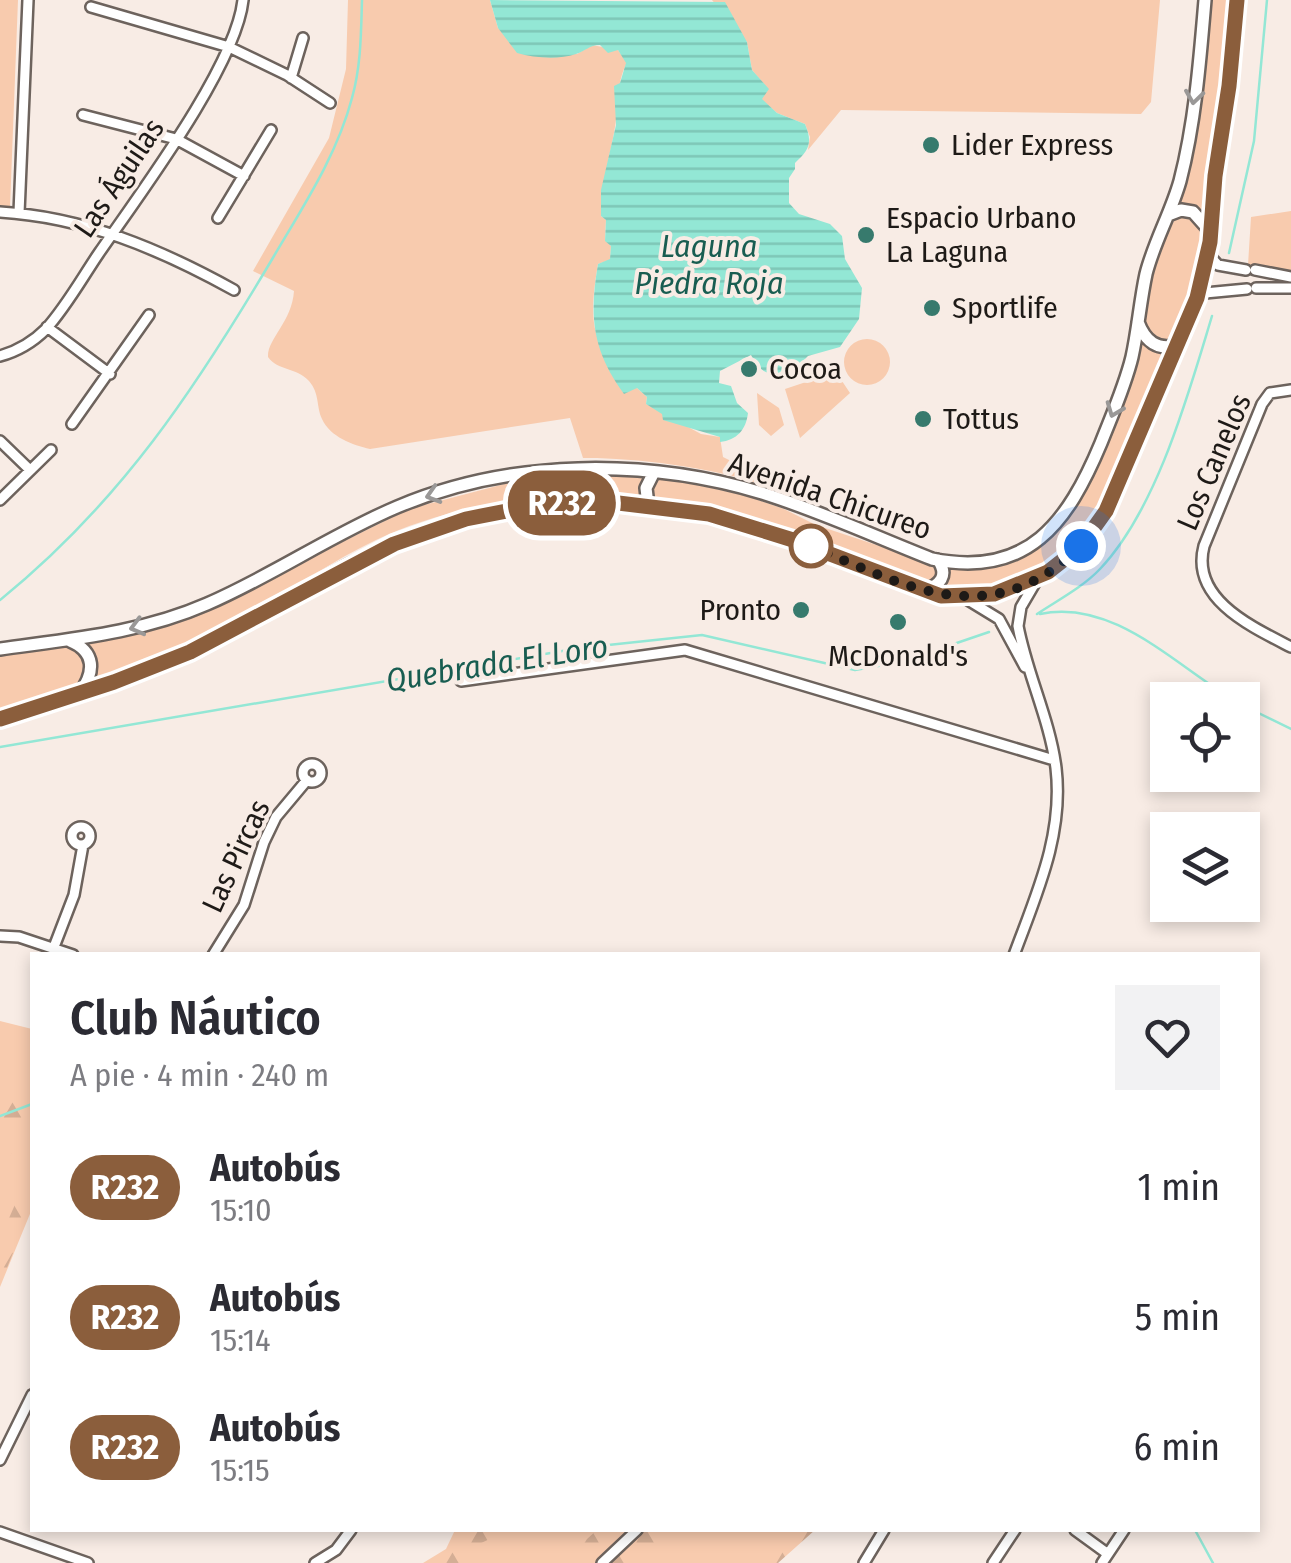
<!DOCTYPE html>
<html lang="es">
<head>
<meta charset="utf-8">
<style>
  body { margin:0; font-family:"Fira Sans Condensed",sans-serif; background:#f2f2f3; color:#2b2b33; height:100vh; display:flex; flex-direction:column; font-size:38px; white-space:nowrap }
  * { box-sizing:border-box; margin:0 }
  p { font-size:32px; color:#7c7c81 }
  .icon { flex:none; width:55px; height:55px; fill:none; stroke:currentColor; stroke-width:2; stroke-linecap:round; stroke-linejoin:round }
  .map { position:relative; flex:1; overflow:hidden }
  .drawer { position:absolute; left:30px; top:952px; width:1230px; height:580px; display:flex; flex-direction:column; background:#fff; border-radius:0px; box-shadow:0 5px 15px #0003 }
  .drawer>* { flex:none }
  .badge { padding:0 20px; border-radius:32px; font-size:35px; line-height:65px }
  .buttons { position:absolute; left:1150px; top:682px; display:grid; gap:20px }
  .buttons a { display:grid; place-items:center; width:110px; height:110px; border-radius:0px; background:#fff; box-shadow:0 5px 15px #0003; font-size:50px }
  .you { position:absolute; width:50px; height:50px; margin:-25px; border:8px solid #fff; border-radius:50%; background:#1a73e8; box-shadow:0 0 0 15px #1a73e833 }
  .map>.badge { position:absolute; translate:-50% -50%; box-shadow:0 0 0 5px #fff }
  .round { display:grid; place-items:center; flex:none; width:105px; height:105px; border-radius:0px; background:#f2f2f3 }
  .overview { display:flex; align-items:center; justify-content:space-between; height:170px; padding:0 40px }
  h1 { font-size:48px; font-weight:600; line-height:75px }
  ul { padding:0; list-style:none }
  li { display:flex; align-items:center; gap:30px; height:130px; padding:0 40px }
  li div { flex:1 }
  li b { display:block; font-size:38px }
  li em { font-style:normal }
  li .badge { min-width:110px; font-weight:700; text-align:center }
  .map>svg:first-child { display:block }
  .green { fill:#f8cbae }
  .forest { fill:url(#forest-firs) }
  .water { fill:url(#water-rules) }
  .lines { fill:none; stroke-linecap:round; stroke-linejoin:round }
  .stream { stroke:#93e7d5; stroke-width:2.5 }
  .minor-casing { stroke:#6d635d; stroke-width:14 }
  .secondary-casing { stroke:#6d635d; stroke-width:16 }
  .minor { stroke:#fff; stroke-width:9 }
  .secondary { stroke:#fff; stroke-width:11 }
  .oneway { stroke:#9a9897 }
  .line-casing { stroke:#fff; stroke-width:22 }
  .line { stroke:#8b5e3c; stroke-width:15 }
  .walk { stroke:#1e1a17; stroke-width:10; stroke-dasharray:0 18 }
  .poi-dot { fill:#377a6d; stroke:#f8ece5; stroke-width:4 }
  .stop-dot { fill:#fff; stroke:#8b5e3c; stroke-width:5 }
  .labels { text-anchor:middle; stroke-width:8; stroke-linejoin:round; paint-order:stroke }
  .poi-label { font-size:30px; fill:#1e1a17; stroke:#f8ece5; text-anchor:start }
  .street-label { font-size:30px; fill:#1e1a17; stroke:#f8ece5 }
  .water-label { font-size:32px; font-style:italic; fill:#185d51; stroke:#f8ece5 }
</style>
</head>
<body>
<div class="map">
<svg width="1291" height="1563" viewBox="0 0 1291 1563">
  <defs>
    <pattern id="forest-firs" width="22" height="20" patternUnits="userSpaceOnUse" patternTransform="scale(2.5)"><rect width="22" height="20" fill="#f8cbae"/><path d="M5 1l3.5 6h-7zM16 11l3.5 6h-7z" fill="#d4ae95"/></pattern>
    <pattern id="water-rules" width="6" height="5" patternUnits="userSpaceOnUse" patternTransform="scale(2.5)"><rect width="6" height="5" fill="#93e7d5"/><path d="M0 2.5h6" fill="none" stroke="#7ec6b6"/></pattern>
  </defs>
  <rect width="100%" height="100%" fill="#f8ece5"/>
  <path class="green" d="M 0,0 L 18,0 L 10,207 L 0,207 Z
    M 348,0 L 490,0 L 498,28 L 577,54 L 592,45 L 618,50 L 627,63 C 616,82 619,106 615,127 C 610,158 601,184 601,216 L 606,220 L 605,240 L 611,246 L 610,260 L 598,264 C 586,335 594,350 647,397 L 646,404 L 701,434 L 720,437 L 723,457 L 803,497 L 800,504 C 759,471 636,457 583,458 L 570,418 L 370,449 C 353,445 330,437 322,419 C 316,406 320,394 309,381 C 296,367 278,371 268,357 C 267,339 292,322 294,291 L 253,271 L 329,138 L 346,69 Z
    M 712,0 L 1160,0 L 1151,102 L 1141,114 L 841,110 L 808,150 L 810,137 L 805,124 L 777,113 L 761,99 L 768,89 L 752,70 L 747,42 Z
    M 1211,0 L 1230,0 L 1228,39 L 1202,214 L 1195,209 L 1177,208 L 1185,181 Z
    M 1291,211 L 1291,273 L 1248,265 L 1251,217 Z
    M 1179,217 L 1193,218 L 1203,234 L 1180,332 C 1172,345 1162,342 1151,337 C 1149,333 1145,326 1145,322 C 1142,302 1163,225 1179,217 Z
    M844 362a23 23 0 1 1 46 0a23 23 0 1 1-46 0Z
    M 1142,340 L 1153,349 L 1168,352 L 1095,520 L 1071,547 L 1048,567 L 1016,582 L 989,589 L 938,589 L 948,567 C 983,567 1029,555 1056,531 C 1094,497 1127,390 1142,340 Z
    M 836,372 L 850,393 L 800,438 L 785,389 Z
    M 757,393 L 779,408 L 784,425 L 771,436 L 759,425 Z
    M 616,474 L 685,482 L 747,496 L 784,509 L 816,525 L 931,563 L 938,571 L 936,579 L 930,583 L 908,580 C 850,556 792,529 732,512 C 624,481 477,492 376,540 C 317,568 265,610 206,639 C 141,671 69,694 0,714 L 0,655 L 53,649 L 187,619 L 409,509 L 512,482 Z
    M 0,1021 L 32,1029 L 32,1209 L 0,1287 Z
    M 455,1530 L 814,1530 L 777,1563 L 423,1563 L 446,1549 Z"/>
  <path class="forest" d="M 0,1022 L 32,1030 L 32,1053 L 0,1045 Z
    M 32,1091 C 33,1116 32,1118 19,1138 C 12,1150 13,1157 0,1165 L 0,1105 Z
    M 32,1166 L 32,1206 L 0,1285 L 2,1234 Z
    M 457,1530 L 498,1530 L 498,1535 L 477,1545 L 462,1563 L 428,1563 L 449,1550 Z
    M 597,1530 L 630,1530 L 594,1563 L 572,1563 L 587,1539 Z
    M 642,1530 L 687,1530 L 654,1563 L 609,1563 Z
    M 782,1530 L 815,1530 L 778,1563 L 758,1563 Z"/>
  <path class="water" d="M 490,0 L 725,2 L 747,42 L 752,70 L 769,89 L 762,99 L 777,113 L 805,124 C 813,143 809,150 795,163 L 795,169 L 789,178 L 789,203 L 799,214 L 830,224 L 842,236 L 845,259 L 862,288 L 859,319 L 840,347 L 808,356 L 790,374 C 768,375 761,374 751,355 L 720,371 L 719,383 L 731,386 L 737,403 L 748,413 C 746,430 737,440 720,442 L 720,437 L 663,420 L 662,414 L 646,404 L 647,397 L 637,388 L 624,394 C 592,350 589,316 598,264 L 610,259 L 611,246 L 605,241 L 606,220 L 601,216 L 601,190 L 616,125 L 614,86 L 620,83 L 626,63 L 618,50 L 608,53 L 600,45 C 589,45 586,51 576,54 C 558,60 535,58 517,53 L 498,28 Z"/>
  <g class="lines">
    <path class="stream" d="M 1229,253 L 1254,141 L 1267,0
      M 0,600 C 121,502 196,388 274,256 C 304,205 337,155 352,98 C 361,66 361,34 362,0
      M 1037,614 C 1058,600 1083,587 1100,569 C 1157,509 1188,395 1212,316
      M 1040,614 C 1113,598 1176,666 1234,700
      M 1242,705 L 1291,729
      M 0,747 L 580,648 L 702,635 L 855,670 L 901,662 L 989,632
      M 0,1116 L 32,1104
      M 1195,1530 L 1213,1563"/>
    <defs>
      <path id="minor" d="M 91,7 L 229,47 L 287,75 L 330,103
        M 291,78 L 303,38
        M 83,115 L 176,139 L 244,176
        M 0,212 C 84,217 160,249 234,290
        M 19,213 L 28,0
        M 218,218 L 271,130
        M 1208,254 L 1218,265 L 1246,270
        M 1255,270 L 1291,277
        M 1256,288 L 1291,288
        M 1197,298 L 1205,293 L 1247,289
        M 47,327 L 110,374
        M 0,356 C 18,351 33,342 46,329 C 66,307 82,278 99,253 C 139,195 236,66 243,0
        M 1291,390 L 1270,393 L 1262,404 L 1204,546 C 1190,599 1252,627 1291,647
        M 72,424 L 149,315
        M 0,441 L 30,470
        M 0,500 L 51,450
        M 963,597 L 999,619 L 1025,667
        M 461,681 L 685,650 L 1054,760
        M303 773a9 9 0 1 1 18 0a9 9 0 1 1-18 0Z
        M72 836a9 9 0 1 1 18 0a9 9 0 1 1-18 0Z
        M 0,936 L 19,937 L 73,955
        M 54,947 L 74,895 L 83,845
        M 213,955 L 244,905 L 264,842 L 276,817 L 307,780
        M 1014,955 C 1036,895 1064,835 1056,768 C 1050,720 1027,674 1018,626 L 1021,607 L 1038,578
        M 0,1460 L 32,1395
        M 1075,1530 L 1108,1554
        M 0,1532 L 88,1563
        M 315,1563 L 336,1550 L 351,1530
        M 602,1563 L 637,1530
        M 864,1563 L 884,1530
        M 993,1563 L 1015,1530
        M 1102,1563 L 1124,1530"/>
      <path id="secondary" d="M 1168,215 L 1181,210 L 1193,212 L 1210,231
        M 1138,322 C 1145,341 1157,351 1178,345
        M 648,505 L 646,488 L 654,472
        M 924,591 C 940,585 949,576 938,560
        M 70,641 C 96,652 95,672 80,693
        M 0,649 C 71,639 141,633 207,604 C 272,576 331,535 397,507 C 510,459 645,458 762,493 C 820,511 876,537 932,559 C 1028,579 1068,522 1101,443 C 1112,415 1125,386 1132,357 C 1138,330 1140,302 1146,274 C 1154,242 1171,213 1180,181 C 1195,123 1200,60 1205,0
        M 0,719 L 115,682 L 190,652 L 350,564 L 414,535 L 466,519 L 532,507 L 610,502 L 709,514 L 793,539 L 924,591 L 953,597 L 993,594 L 1048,572 L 1081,546 L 1106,511 L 1197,298 L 1208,254 L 1237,0"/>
    </defs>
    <use href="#minor" class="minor-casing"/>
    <use href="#secondary" class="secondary-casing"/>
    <use href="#minor" class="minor"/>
    <use href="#secondary" class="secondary"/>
  </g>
  <defs><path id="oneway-chevron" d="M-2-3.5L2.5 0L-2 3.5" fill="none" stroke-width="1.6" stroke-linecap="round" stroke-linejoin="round" transform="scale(2.5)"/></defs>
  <g class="oneway">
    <use href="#oneway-chevron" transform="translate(1194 97) rotate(98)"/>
    <use href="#oneway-chevron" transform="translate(1114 410) rotate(111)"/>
    <use href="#oneway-chevron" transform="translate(433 495) rotate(163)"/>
    <use href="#oneway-chevron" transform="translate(137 627) rotate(165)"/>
  </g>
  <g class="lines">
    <defs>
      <path id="line" d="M 0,719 L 114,682 L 190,652 L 394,544 L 466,519 L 532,506 L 610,502 L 709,514 L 793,540 L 941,596 L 994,594 L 1048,572 L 1081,546 L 1106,511 L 1197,298 L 1210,242 L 1215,176 L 1229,86 L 1237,0"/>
    </defs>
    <use href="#line" class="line-casing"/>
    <use href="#line" class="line"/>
    <path class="walk" d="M 811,546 C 909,588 991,634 1081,546"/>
  </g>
  <g class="poi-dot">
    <circle cx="931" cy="145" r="10"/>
    <circle cx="866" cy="235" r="10"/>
    <circle cx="932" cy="308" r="10"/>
    <circle cx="749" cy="369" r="10"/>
    <circle cx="923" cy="419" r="10"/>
    <circle cx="801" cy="610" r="10"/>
    <circle cx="898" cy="622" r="10"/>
  </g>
  <circle class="stop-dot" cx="811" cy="546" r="20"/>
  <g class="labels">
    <g class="poi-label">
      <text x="951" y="155">Lider Express</text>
      <text x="886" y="228">Espacio Urbano<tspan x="886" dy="34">La Laguna</tspan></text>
      <text x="952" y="318">Sportlife</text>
      <text x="769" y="379">Cocoa</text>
      <text x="943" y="429">Tottus</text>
      <text x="781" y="620" text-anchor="end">Pronto</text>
      <text x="898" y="666" text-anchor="middle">McDonald's</text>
    </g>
    <g class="street-label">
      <text transform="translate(119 178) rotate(-56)" y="10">Las Águilas</text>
      <text transform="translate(1214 462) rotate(-67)" y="10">Los Canelos</text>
      <text transform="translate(830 496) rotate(19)" y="10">Avenida Chicureo</text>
      <text transform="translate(236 856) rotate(-65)" y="10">Las Pircas</text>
    </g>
    <g class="water-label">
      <text x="709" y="257">Laguna<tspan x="709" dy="37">Piedra Roja</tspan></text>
      <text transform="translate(497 663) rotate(-9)" y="11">Quebrada El Loro</text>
    </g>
  </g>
</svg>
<div class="buttons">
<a><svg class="icon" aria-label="locate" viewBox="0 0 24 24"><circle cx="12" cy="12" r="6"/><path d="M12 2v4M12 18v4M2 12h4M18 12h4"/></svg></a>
<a><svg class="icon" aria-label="layers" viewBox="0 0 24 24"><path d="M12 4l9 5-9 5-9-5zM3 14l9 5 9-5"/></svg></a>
</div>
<div class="you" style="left:1081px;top:546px"></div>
<b class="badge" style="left:562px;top:503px;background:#8b5e3c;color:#fff">R232</b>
<section class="drawer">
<div class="overview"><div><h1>Club Náutico</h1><p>A pie · 4 min · 240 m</p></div><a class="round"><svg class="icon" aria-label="heart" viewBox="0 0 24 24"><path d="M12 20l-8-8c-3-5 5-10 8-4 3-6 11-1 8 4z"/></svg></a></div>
<ul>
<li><span class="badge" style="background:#8b5e3c;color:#fff">R232</span><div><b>Autobús</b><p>15:10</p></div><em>1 min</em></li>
<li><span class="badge" style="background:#8b5e3c;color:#fff">R232</span><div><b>Autobús</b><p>15:14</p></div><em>5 min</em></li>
<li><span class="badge" style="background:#8b5e3c;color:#fff">R232</span><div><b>Autobús</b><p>15:15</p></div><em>6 min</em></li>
</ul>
</section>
</div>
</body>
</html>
